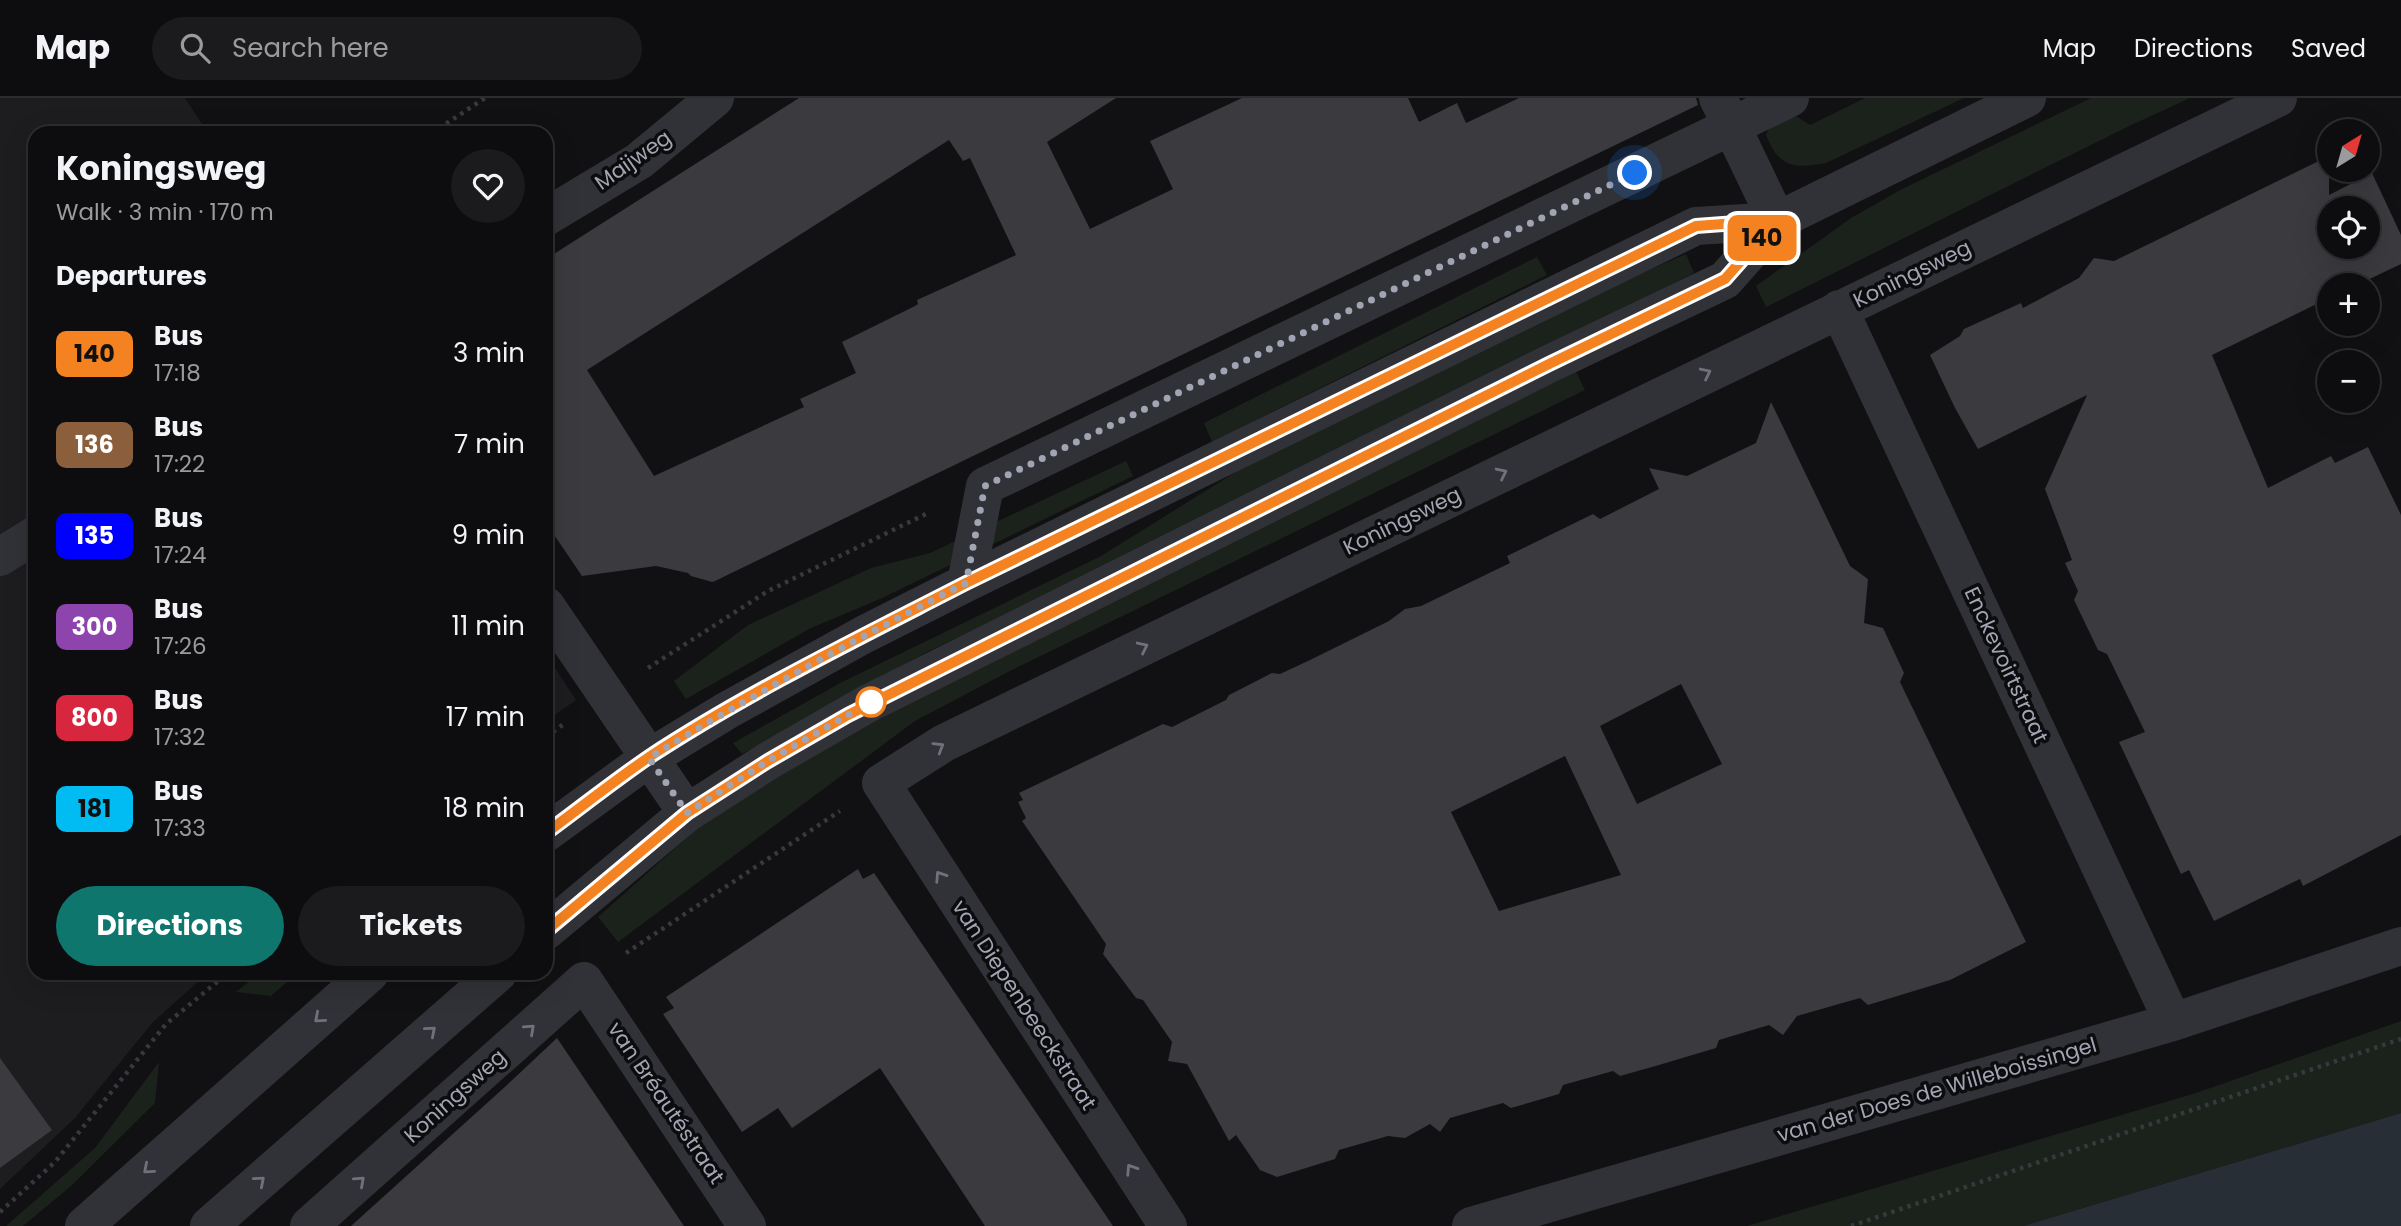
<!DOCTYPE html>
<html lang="en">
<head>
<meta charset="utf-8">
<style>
  body { margin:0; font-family:Poppins,sans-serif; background:#1b1a1c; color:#f1f3f6; height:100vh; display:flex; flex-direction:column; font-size:26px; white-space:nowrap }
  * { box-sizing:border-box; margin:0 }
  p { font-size:23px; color:#9a9b9e }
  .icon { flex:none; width:38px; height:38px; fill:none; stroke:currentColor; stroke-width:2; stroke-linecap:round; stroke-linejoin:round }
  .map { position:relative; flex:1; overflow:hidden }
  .drawer { position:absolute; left:28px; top:28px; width:525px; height:854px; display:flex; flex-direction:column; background:#0d0c0e; border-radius:21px; box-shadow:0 7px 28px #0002,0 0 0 2px #2d2c2e }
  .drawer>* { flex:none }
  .badge { padding:0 14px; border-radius:10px; font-size:24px; line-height:46px }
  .needle { width:46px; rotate:37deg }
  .fabs { position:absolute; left:2317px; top:21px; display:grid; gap:14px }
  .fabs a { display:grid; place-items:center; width:63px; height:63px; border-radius:50%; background:#0d0c0e; box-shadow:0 7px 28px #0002,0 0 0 2px #2d2c2e; font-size:35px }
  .you { position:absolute; width:35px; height:35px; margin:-18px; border:5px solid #fff; border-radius:50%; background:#1a73e8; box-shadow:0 0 0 10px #1a73e833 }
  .map>.badge { position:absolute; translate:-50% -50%; box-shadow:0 0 0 4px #fff }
  h2 { padding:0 28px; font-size:26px; line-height:63px }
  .round { display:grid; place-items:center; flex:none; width:74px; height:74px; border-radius:37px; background:#1b1a1c }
  .head { display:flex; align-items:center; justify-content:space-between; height:119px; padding:0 28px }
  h1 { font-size:33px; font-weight:700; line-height:52px }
  .action { display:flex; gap:14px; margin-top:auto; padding:14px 28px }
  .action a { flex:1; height:80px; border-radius:42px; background:#0f766e; color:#fff; font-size:28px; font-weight:700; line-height:80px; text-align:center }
  .action a+a { background:#1b1a1c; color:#f1f3f6 }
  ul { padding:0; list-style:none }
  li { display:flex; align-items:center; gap:21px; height:91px; padding:0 28px }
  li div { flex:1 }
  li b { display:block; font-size:26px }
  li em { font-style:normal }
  li .badge { min-width:77px; font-weight:700; text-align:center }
  header { display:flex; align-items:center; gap:42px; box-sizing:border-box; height:98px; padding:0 35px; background:#0d0c0e; border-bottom:2px solid #2d2c2e }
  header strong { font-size:33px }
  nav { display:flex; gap:38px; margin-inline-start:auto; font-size:24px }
  .search { width:490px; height:63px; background:#1b1a1c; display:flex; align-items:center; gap:18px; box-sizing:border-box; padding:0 24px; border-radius:38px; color:#9a9b9e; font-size:26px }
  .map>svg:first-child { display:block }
  .built { fill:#1d1c1f }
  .green { fill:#1b221c }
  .water { fill:#272e36 }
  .building { fill:#3a3a3f; fill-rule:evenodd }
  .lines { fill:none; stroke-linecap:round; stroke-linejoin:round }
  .path { stroke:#37393e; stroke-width:4.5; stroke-dasharray:3.5 5; stroke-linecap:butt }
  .minor { stroke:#313237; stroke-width:38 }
  .oneway { stroke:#6f717b }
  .line-casing { stroke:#fff; stroke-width:16 }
  .line { stroke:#f58220; stroke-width:10 }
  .walk { stroke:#a1a5b3; stroke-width:7; stroke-dasharray:0 12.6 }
  .stop-dot { fill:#fff; stroke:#f58220; stroke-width:3.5 }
  .labels { text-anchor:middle; stroke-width:7; stroke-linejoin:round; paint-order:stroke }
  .street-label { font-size:21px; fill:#a1a5b3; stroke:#0c0b0d }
</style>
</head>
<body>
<header>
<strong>Map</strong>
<div class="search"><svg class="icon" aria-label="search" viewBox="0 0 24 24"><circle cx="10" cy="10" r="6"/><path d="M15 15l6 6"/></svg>Search here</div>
<nav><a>Map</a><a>Directions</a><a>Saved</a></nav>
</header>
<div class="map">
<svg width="2401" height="1128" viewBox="0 0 2401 1128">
  <rect width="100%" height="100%" fill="#111012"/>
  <path class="built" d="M 0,0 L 185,0 L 208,35 L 35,35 L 35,875 L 208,875 L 153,924 L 75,1020 L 0,1091 Z
    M 546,556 L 576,602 L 546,623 Z"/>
  <path class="green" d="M 1865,0 L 1964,0 L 1826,65 C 1794,71 1779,70 1766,37 L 1770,27 L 1793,16 L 1810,27 Z
    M 2091,0 L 2190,0 L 2125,30 L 1766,209 L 1756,188 L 1851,120 L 1902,91 Z
    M 1686,156 L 1694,175 L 1545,252 L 1015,513 L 929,553 L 742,656 L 733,645 L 842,584 L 1101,458 L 1268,354 L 1528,225 Z
    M 1537,159 L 1547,177 L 1212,344 L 1204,325 Z
    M 1576,274 L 1585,292 L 1008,574 L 915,623 L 618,844 L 598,819 L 700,728 L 786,670 L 1148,479 Z
    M 1126,363 L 1133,378 L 880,501 L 811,530 L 686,601 L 674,583 L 748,527 L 871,470 L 930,455 Z
    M 260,875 L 297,875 L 271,898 L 236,894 Z
    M 2401,923 L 2401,1015 L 2023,1128 L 1747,1128 L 2196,995 Z
    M 159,964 L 155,1005 L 71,1088 L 23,1128 L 6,1128 L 95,1050 Z"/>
  <path class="water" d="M 2401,1015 L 2401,1128 L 2023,1128 Z"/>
  <path class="building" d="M 799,0 L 1116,0 L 1047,44 L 1090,131 L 1173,91 L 1150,43 L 1242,0 L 1408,0 L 1419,24 L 1457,5 L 1466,25 L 1519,0 L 1696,0 L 1698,7 L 715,483 L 712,484 L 691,478 L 688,475 L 656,468 L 582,478 L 546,425 L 546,161 ZM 949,42 L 963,63 L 970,60 L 1016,157 L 917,202 L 918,206 L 915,208 L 842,244 L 856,275 L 800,301 L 804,309 L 654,378 L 587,272 Z
    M 2329,58 L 2329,97 L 2372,75 L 2401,137 L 2401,166 L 2357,187 L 2329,187 L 2329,200 L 2212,257 L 2268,390 L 2331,358 L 2335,365 L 2368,349 L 2401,417 L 2401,737 L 2303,788 L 2300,781 L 2214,823 L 2189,772 L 2181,776 L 2119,644 L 2145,634 L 2107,556 L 2098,552 L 2074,502 L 2078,493 L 2065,465 L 2072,462 L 2045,391 L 2087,297 L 1978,351 L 1955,310 L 1930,257 L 1960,238 L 1964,231 L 2021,205 L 2023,210 L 2079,180 L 2094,160 L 2114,163 ZM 2329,110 L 2368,110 L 2368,149 L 2329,149 Z
    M 1771,304 L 1850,468 L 1868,481 L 1864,525 L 1883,530 L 1904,575 L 1900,584 L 2026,844 L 1950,882 L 1868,907 L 1860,900 L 1797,918 L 1783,937 L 1769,927 L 1719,942 L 1716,950 L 1659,967 L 1620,978 L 1613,973 L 1563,987 L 1559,996 L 1511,1010 L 1503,1005 L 1450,1020 L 1440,1034 L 1430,1026 L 1405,1040 L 1388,1038 L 1339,1052 L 1335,1061 L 1277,1079 L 1260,1072 L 1236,1037 L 1229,1043 L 1187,966 L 1168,963 L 1172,944 L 1143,902 L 1136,900 L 1103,856 L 1106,846 L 1022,723 L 1026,720 L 1018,704 L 1023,702 L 1019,695 L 1163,626 L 1172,629 L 1226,602 L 1229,597 L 1272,575 L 1280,576 L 1310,562 L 1389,523 L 1405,511 L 1421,508 L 1510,465 L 1507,458 L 1593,416 L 1600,421 L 1659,391 L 1649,370 L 1687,378 L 1756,345 ZM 1681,586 L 1722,666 L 1637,706 L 1600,628 ZM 1565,658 L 1621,777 L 1499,813 L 1451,714 Z
    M 858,771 L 863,781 L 874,775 L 1113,1128 L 985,1128 L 880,970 L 792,1030 L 778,1010 L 742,1034 L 663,916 L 674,910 L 666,899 Z
    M 557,940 L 684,1128 L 351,1128 L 507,987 Z
    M 0,960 L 52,1032 L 0,1070 Z"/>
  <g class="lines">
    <path class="path" d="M 432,35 L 485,0
      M 648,570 L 768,493 L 928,415
      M 546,639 L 565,625
      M 626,855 L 840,713
      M 0,1114 L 55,1064 L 166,926 L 228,875
      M 1851,1128 L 2401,941"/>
    <path class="minor" d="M 1718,0 L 1777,123
      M 546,119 L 639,63 L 715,0
      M 1839,211 L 2173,924
      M 0,459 L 35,437
      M 966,485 L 985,388 L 1790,0
      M 546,508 L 687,715
      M 546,735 L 649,660 L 726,613 L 863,537 L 966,485 L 1696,128 L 1777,123 L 2027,0
      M 546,833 L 687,715 L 768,663 L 867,606 L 1549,266 L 1725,182 L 1777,123
      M 84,1128 L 370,875
      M 209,1128 L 498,875
      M 309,1128 L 584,883 L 747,1128
      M 1168,1128 L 881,685 L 944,645 L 2278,0
      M 1471,1128 L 2173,924 L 2401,848"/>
  </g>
  <defs><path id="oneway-chevron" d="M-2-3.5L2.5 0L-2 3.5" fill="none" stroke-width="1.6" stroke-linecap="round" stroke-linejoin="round" transform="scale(1.75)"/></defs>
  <g class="oneway">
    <use href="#oneway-chevron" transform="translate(1706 275) rotate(-26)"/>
    <use href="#oneway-chevron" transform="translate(1502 375) rotate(-26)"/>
    <use href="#oneway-chevron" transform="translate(1143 549) rotate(-26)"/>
    <use href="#oneway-chevron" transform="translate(939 649) rotate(-31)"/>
    <use href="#oneway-chevron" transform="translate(940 778) rotate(-123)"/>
    <use href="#oneway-chevron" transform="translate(319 920) rotate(139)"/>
    <use href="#oneway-chevron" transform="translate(530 931) rotate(-42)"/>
    <use href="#oneway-chevron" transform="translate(431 933) rotate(-41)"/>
    <use href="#oneway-chevron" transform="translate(148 1071) rotate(139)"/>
    <use href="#oneway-chevron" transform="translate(1131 1071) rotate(-123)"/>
    <use href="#oneway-chevron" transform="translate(260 1083) rotate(-41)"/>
    <use href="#oneway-chevron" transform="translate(360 1083) rotate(-42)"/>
  </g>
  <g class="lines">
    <defs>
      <path id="line" d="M 546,735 C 580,710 614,683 649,659 C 748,594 861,539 966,485 L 1696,128 L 1777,122 L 1725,181 L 1549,266 L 848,617 L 768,663 L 687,715 L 546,833"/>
    </defs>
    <use href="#line" class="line-casing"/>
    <use href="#line" class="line"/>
    <path class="walk" d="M 871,604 L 768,663 L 687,715 L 649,660 C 752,597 858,540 966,485 L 985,388 L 1635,75"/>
  </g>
  <circle class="stop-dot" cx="871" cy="604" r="14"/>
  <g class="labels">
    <g class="street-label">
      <text transform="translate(633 62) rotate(-35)" y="7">Maijweg</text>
      <text transform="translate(1912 176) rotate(-26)" y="7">Koningsweg</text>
      <text transform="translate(1402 423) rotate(-26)" y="7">Koningsweg</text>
      <text transform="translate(2006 567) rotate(65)" y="7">Enckevoirtstraat</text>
      <text transform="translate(1024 907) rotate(57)" y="7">van Diepenbeeckstraat</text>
      <text transform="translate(1937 992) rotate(-16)" y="7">van der Does de Willeboissingel</text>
      <text transform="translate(455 998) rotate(-42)" y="7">Koningsweg</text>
      <text transform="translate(666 1005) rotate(56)" y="7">van Bréautéstraat</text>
    </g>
  </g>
</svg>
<div class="fabs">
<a><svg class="needle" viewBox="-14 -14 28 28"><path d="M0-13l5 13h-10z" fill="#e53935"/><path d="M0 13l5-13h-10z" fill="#9a9b9e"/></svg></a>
<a><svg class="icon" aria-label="locate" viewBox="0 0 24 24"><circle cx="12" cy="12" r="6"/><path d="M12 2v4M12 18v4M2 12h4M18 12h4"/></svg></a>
<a>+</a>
<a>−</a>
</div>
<div class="you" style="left:1635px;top:75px"></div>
<b class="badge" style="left:1762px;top:140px;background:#f58220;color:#111">140</b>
<section class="drawer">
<div class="head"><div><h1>Koningsweg</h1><p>Walk · 3 min · 170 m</p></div><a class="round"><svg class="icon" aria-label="heart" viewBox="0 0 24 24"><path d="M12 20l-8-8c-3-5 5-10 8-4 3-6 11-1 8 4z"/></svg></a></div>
<h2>Departures</h2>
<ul>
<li><span class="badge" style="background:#f58220;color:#111">140</span><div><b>Bus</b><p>17:18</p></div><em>3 min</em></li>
<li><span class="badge" style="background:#8b5e3c;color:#fff">136</span><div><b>Bus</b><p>17:22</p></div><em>7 min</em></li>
<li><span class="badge" style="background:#00f;color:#fff">135</span><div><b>Bus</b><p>17:24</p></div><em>9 min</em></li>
<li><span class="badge" style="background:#8e44ad;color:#fff">300</span><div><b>Bus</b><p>17:26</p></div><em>11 min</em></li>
<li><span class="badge" style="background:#d7263d;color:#fff">800</span><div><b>Bus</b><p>17:32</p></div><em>17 min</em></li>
<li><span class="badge" style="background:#00bcf2;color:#111">181</span><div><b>Bus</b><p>17:33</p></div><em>18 min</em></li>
</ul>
<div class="action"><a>Directions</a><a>Tickets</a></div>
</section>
</div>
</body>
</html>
